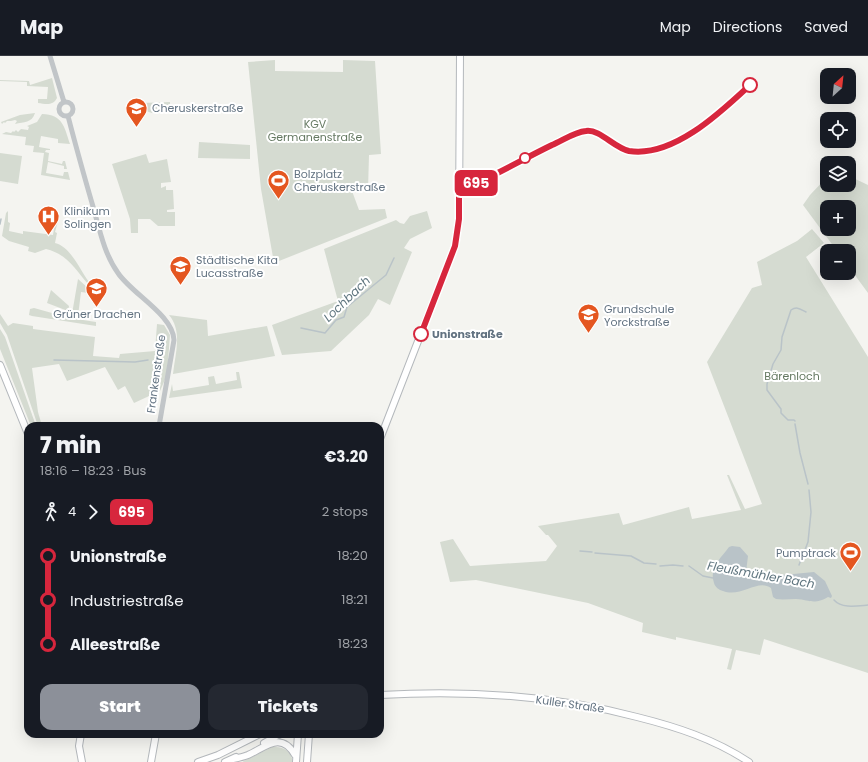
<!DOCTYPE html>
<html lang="en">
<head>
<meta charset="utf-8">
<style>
  body { margin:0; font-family:Poppins,sans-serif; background:#242831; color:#f1f3f6; height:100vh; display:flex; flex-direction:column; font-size:15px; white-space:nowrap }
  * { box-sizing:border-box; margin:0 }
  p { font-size:13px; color:#9ea1a6 }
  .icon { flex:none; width:22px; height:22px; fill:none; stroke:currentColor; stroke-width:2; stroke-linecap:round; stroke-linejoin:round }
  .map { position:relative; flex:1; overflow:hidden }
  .details { position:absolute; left:24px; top:366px; width:360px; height:316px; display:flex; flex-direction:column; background:#171b24; border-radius:12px; box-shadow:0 4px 16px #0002 }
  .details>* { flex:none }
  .badge { padding:0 8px; border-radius:6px; font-size:14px; line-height:26px }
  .needle { width:26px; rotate:27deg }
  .buttons { position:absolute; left:820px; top:12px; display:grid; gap:8px }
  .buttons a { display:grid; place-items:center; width:36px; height:36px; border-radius:8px; background:#171b24; box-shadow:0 4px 16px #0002; font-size:20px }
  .map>.badge { position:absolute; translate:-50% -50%; box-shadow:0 0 0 2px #fff }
  .legs { display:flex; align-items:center; gap:6px; height:44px; padding:0 16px; font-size:13px }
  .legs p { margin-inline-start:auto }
  .head { display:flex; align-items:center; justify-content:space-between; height:68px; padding:0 16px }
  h1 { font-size:22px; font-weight:800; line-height:30px }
  .button { display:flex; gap:8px; margin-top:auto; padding:8px 16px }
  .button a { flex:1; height:46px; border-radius:12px; background:#8c9099; color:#fff; font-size:16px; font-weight:800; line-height:46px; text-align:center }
  .button a+a { background:#242831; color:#f1f3f6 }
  ul { padding:0 16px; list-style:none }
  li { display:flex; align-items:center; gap:14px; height:44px; font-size:15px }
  li i { display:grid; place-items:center; width:6px; height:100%; margin:0 5px; background:currentColor }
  li i::after { content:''; width:10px; height:10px; margin:-5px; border:3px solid; border-radius:50%; background:#171b24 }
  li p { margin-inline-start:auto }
  li:first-child i { background:linear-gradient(#0000 50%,currentColor 0) }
  li:last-child i { background:linear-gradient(currentColor 50%,#0000 0) }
  header { display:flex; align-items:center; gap:24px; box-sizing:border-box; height:56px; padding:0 20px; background:#171b24; border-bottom:1px solid #363941 }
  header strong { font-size:19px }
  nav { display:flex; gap:22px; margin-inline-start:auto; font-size:14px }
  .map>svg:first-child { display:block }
  .green { fill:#d5dbd1; fill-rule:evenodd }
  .water { fill:#b9c3c8 }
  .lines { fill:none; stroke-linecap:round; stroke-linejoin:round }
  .stream { stroke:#b9c3c8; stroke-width:1.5 }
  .primary-casing { stroke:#b4b8bc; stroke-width:8 }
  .tertiary { stroke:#c1c5c8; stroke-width:5 }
  .primary { stroke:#fff; stroke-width:6 }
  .line-1-casing { stroke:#fff; stroke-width:9 }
  .line-1 { stroke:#d7263d; stroke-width:6 }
  .stop-1-dot { fill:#fff; stroke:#d7263d; stroke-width:2 }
  .labels { text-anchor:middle; stroke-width:4; stroke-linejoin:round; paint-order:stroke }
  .poi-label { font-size:11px; fill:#637382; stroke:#fff; text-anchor:start }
  .park-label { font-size:11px; fill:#657962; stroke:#fff }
  .stop-label { font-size:11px; font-weight:bold; fill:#637382; stroke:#fff; text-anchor:start }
  .street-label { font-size:11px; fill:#637382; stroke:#fff }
  .water-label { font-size:12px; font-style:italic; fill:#5f757f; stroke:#fff }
</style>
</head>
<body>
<header>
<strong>Map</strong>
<nav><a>Map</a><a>Directions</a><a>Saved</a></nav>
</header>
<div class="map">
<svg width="868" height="706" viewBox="0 0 868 706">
  <rect width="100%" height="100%" fill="#f4f4f0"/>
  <path class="green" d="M 275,4 L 275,15 L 343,16 L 343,4 L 375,5 L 381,98 L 369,99 L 368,134 L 352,135 L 359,154 L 385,153 L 387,162 L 274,207 L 261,133 L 248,6 Z
    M 52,22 L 57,42 C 53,50 46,48 38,47 L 38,43 L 47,43 L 48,31 L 27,30 L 27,26 L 0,25 L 0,24 L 29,25 L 30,29 Z
    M 170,46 L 170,48 L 152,57 L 143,54 L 141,50 L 142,47 Z
    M 35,57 C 32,67 24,66 15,68 L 17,65 L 15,64 L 11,65 L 7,65 L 5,67 L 4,66 L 2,68 L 1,66 L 20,59 Z
    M 42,58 C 63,59 64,70 70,88 L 58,87 L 58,83 L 41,80 L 39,91 L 50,93 L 50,94 L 46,94 L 45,96 L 49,97 L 48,105 L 62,108 L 63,105 L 65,105 L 67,113 L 64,113 L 64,110 L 48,106 L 46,117 L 63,120 L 64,116 L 68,116 L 70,124 L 41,119 L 44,97 L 33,96 L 34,90 L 25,89 L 26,81 L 2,78 L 6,76 L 11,77 L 13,75 L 14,76 L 16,74 L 18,76 L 21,73 L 28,74 L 29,71 L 27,70 L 37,66 Z
    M 199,86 L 250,89 L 250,103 L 198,102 Z
    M 0,97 L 22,100 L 18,128 L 0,125 Z
    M 146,98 L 149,107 L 167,103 L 171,126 L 161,127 L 161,132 L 166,130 L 166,134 L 173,134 L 174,153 L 167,154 L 167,156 L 175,156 L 175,170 L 158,170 L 150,163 L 138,163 L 138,177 L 131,177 L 130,163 L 112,108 Z
    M 849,120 L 868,129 L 868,237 L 849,211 L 849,195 L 837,195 L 803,149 L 810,139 L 827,121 L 827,129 L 849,129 ZM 827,151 L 849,151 L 849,173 L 827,173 Z
    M 8,155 L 8,166 L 10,167 L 9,175 L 23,178 L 23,175 L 53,179 L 55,166 L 57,166 L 57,163 L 55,163 L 56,162 L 59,162 L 55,176 L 57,177 L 55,187 C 71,191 80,214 89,226 L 88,228 C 75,213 67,198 46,193 L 35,197 L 28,195 L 29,191 L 9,185 L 2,180 L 6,157 Z
    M 427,155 L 432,172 L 410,183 L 404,192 L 412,196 L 390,249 L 378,243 L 369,259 L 331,295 L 282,299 L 272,269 L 338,245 L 324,193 L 396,164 L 400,167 L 404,168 L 410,160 Z
    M 812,173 L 824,187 L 806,201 L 868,301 L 868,617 L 764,583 L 760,599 L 736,594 L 731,614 L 727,613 L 732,593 L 676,581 L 676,584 L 642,576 L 643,567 L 588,547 L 476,524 L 450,526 L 440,486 L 453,483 L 470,510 L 546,505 L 557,490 L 548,479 L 546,479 L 538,470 L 619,457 L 623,469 L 689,451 L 692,463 L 741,454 L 727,419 L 729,419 L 745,453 L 762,448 L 707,306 L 752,232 L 762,229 L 757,206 L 797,185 Z
    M 78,223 L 88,232 L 88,237 L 81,236 L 78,260 L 72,258 Z
    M 51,234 L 69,250 L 68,255 L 47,247 Z
    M 34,252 L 70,262 L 96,266 L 96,270 L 32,260 L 29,259 L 30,253 Z
    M 0,258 L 8,270 L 13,267 L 33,270 L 33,273 L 95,281 L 93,300 L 119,302 L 120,298 L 155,295 L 157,268 L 164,269 L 170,279 L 167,319 L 160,335 L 134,347 L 125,330 L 118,334 L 105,311 L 67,325 L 59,308 L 32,312 L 38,356 L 42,370 L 38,370 L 7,279 L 0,267 Z
    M 169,259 L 207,264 L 208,280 L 267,270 L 275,300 L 173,318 C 175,298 183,276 169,259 Z
    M 0,273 L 5,281 L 36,370 L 31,370 L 0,293 Z
    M 236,316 L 239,316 L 242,332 L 169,342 L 172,328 L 173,335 L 209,329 L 208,321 L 214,320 L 216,328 L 237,324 Z
    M 272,691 C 284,690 291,695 293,706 L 242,706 Z"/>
  <path class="water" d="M 732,490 L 740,491 L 748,500 L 746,516 L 754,524 L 773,525 L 783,519 L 814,516 L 825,525 L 832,540 L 831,542 L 828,541 C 814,549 810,544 796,543 C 789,543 783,544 776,543 L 773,541 L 771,532 C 758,522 741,542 723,535 C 719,534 715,531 714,527 C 709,512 720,503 729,491 Z"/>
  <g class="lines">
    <path class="stream" d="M 0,168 L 1,163
      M 301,272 L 325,277 L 336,264 L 344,261 L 347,251 L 386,219 L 394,202
      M 54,304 L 135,306 L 148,304
      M 795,365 L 794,364 L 788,364 L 781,357 L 781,353 L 767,334 L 767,328 L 773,308 L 781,294 L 782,281 L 791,254 C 797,250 800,253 806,256
      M 795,368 L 800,397 L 808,428
      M 580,495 L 592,496
      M 595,497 L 631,500 L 644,507 L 656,508
      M 799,509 L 808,486 L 811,456 L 809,434
      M 660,510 L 673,509 L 683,510
      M 689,510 L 703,520 L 713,522
      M 834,544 C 842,553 857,550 868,549"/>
    <defs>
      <path id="primary" d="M 0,309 L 28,378
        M 380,383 L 455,190 L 459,163 L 460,0
        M 380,639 C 466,634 554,639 637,661 C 677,671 714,683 749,706
        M 81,678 L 79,690 L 82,706
        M 264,687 L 280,678
        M 233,703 C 238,702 243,701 248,699 C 266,691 281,675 295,699
        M 151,706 L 156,678
        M 198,706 L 218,699 L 260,678
        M 225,706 L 236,701
        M 296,706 L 298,678
        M 307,706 L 309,678"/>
    </defs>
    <use href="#primary" class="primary-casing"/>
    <path class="tertiary" d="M 50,0 L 64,46
      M59 53a7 7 0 1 1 14 0a7 7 0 1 1-14 0Z
      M 68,60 C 76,91 85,123 94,154 C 100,176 105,199 118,217 C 132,238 173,259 174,284 L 159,370"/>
    <use href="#primary" class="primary"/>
  </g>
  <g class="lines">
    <defs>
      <path id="line-1" d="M 421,278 L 455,190 L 459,163 L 459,135 C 491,122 521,104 552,89 C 562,85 574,76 586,75 C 600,73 614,92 629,95 C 673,102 721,56 750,29"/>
    </defs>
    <use href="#line-1" class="line-1-casing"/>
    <use href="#line-1" class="line-1"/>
  </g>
  <defs>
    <symbol id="school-pin" viewBox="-11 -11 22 30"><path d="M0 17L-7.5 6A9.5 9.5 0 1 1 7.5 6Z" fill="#e45620" stroke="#fff"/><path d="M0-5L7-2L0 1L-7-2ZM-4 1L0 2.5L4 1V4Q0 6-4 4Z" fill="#fff"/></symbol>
    <symbol id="stadium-pin" viewBox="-11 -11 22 30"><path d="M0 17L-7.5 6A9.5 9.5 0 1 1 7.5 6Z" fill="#e45620" stroke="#fff"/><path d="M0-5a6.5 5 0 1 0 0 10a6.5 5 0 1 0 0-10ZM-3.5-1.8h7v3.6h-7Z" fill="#fff"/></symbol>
    <symbol id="hospital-pin" viewBox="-11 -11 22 30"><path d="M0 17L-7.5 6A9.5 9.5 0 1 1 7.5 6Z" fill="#e45620" stroke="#fff"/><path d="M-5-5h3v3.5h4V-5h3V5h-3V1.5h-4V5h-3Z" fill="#fff"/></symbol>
  </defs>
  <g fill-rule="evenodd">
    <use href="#school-pin" x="124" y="40" width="25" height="34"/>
    <use href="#stadium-pin" x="266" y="112" width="25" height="34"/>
    <use href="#hospital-pin" x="36" y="148" width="25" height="34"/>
    <use href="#school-pin" x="168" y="198" width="25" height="34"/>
    <use href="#school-pin" x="84" y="220" width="25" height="34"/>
    <use href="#school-pin" x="576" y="246" width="25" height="34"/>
    <use href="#stadium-pin" x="838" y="484" width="25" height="34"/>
  </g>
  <g class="stop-1-dot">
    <circle cx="750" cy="29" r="7"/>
    <circle cx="525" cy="102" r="5"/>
    <circle cx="421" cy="278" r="7"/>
  </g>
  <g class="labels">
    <g class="poi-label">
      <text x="152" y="56">Cheruskerstraße</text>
      <text x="294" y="122">Bolzplatz<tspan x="294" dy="13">Cheruskerstraße</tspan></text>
      <text x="64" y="159">Klinikum<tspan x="64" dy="13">Solingen</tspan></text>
      <text x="196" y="208">Städtische Kita<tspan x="196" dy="13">Lucasstraße</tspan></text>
      <text x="604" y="257">Grundschule<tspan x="604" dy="13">Yorckstraße</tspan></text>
      <text x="97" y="262" text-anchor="middle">Grüner Drachen</text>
      <text x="836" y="501" text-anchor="end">Pumptrack</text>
    </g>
    <g class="park-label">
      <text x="315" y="72">KGV<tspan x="315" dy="13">Germanenstraße</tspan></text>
      <text x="792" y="324">Bärenloch</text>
    </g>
    <g class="stop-label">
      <text x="432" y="282">Unionstraße</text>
    </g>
    <g class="street-label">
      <text transform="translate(156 318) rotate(-82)" y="4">Frankenstraße</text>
      <text transform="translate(570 648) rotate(8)" y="4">Kuller Straße</text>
    </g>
    <g class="water-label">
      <text transform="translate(347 243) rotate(-44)" y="4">Lochbach</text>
      <text transform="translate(761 519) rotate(10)" y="4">Fleußmühler Bach</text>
    </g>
  </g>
</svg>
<div class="buttons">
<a><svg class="needle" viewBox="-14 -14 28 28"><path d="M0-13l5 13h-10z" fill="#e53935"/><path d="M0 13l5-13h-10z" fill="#9ea1a6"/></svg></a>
<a><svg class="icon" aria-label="locate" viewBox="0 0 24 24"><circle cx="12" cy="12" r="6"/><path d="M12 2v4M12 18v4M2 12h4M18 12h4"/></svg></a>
<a><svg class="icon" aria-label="layers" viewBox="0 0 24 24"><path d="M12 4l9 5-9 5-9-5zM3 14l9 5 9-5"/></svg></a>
<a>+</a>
<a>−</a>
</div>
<b class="badge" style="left:476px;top:127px;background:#d7263d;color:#fff">695</b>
<section class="details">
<div class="head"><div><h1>7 min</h1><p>18:16 – 18:23 · Bus</p></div><b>€3.20</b></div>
<div class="legs"><svg class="icon" aria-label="walk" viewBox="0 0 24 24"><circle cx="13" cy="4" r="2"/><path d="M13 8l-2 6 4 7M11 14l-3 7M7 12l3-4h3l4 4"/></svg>4<svg class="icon" aria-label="forward" viewBox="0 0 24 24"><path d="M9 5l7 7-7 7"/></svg><b class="badge" style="background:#d7263d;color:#fff">695</b><p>2 stops</p></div>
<ul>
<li><i style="color:#d7263d"></i><b>Unionstraße</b><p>18:20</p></li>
<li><i style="color:#d7263d"></i><span>Industriestraße</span><p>18:21</p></li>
<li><i style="color:#d7263d"></i><b>Alleestraße</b><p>18:23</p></li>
</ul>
<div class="button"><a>Start</a><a>Tickets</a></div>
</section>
</div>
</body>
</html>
